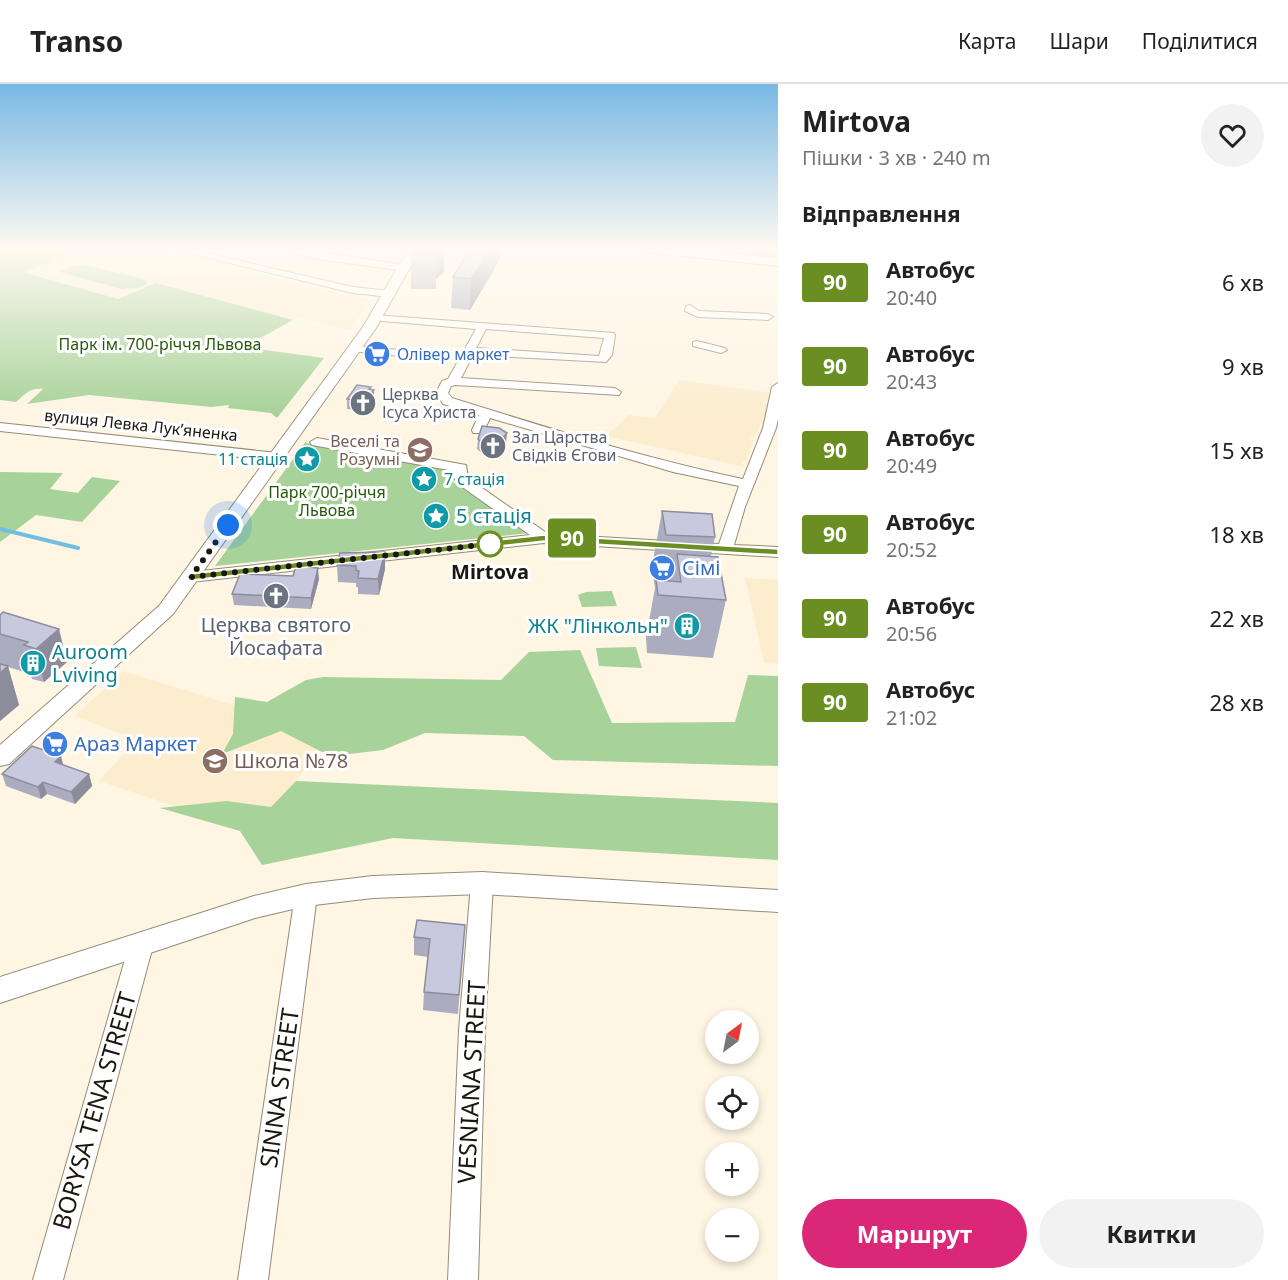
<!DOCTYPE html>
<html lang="uk">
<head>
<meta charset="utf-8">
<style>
  body { margin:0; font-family:"Noto Sans",sans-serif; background:#f2f2f2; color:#222; height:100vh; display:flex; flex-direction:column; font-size:22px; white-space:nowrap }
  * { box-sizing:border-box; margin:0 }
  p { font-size:20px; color:#767676 }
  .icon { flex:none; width:33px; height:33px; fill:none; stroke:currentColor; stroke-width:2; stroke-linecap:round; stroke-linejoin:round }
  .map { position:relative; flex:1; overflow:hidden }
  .side { display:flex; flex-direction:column; background:#fff; width:510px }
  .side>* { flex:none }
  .badge { padding:0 12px; border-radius:4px; font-size:21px; line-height:39px }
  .needle { width:39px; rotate:32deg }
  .controls { position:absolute; left:705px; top:926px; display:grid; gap:12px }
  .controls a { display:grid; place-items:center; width:54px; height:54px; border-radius:50%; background:#fff; box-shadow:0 3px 9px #0003; font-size:30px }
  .you { position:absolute; width:30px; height:30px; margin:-15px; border:4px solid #fff; border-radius:50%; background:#1a73e8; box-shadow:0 0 0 9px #1a73e833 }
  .map>.badge { position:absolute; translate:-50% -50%; box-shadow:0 0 0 3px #fff }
  h2 { padding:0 24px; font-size:22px; line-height:54px }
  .round { display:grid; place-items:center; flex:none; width:63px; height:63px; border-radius:32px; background:#f2f2f2 }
  .headline { display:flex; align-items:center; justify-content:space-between; height:102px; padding:0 24px }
  h1 { font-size:28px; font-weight:700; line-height:45px }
  .cta { display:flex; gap:12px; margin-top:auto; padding:12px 24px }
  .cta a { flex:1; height:69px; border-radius:36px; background:#db2777; color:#fff; font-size:24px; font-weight:700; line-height:69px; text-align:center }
  .cta a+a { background:#f2f2f2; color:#222 }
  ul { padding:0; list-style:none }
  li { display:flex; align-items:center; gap:18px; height:84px; padding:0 24px }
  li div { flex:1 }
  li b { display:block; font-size:22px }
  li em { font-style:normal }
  li .badge { min-width:66px; font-weight:700; text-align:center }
  header { display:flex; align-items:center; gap:36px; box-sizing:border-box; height:84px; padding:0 30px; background:#fff; border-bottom:2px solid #e0e0e0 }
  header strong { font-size:28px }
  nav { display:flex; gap:33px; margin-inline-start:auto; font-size:21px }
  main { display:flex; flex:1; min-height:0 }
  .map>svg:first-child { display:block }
  .built { fill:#fcedcf }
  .green { fill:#a7d299 }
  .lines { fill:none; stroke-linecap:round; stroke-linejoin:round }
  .stream { stroke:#71bee1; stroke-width:4 }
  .minor-casing { stroke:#958b77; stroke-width:2 }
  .major-casing { stroke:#958b77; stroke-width:2 }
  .minor { fill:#fff; fill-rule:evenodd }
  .major { fill:#fff; fill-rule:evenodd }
  .wall { fill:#acacc0 }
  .shaded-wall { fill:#8c8c9c }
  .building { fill:#c8c8df; stroke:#8c8c9c; stroke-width:1.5 }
  .line { fill:#6b8e23; stroke:#fff; stroke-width:1.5 }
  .walk { stroke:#1b170f; stroke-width:6; stroke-dasharray:0 10.8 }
  .stop-dot { fill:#fff; stroke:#6b8e23; stroke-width:3 }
  .labels { text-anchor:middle; stroke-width:6; stroke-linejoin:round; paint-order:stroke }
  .far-park-label { font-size:16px; fill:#245a0a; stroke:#fff }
  .far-shop-label { font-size:16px; fill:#366cbe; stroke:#fff; text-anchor:start }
  .far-worship-label { font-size:16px; fill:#5b616d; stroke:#fff; text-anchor:start }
  .far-street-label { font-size:16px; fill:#1b170f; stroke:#fff }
  .far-education-label { font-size:16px; fill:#785e54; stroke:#fff; text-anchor:end }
  .far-culture-label { font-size:16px; fill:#0d838f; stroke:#fff; text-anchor:end }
  .culture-label { font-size:20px; fill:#0d838f; stroke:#fff; text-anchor:start }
  .shop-label { font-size:20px; fill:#366cbe; stroke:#fff; text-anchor:start }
  .stop-label { font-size:20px; font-weight:bold; fill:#1b170f; stroke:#fff }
  .worship-label { font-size:20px; fill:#5b616d; stroke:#fff }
  .education-label { font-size:20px; fill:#785e54; stroke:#fff; text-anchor:start }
  .near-street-label { font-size:24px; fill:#1b170f; stroke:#fff }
</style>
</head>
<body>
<header>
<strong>Transo</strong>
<nav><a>Карта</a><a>Шари</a><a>Поділитися</a></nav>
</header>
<main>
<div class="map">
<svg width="778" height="1196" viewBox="0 0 778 1196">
  <rect width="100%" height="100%" fill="#fef5e3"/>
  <path class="built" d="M 38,164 L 145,164 L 371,216 L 350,246 L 299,233 L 293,236 L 156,199 L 118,215 L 22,187 L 65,172 Z
    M 679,296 L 773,309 L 772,316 L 763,318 L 768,323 L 755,353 L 750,355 L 753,359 L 746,377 L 741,378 L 745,383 L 606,352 L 629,331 L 655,334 Z
    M 745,494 L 778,496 L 778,580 L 764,579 Z
    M 123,587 L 330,651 L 261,746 L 165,719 L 99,697 L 137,656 L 75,632 Z"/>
  <path class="green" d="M 0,164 L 38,164 L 66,172 L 23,188 L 118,215 L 156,199 L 293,236 L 244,263 L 324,274 L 277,334 L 271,329 L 228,324 L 229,321 L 211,323 L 89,311 L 27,320 L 43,305 C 31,303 25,310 16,318 L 0,316 Z
    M 722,164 L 778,164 L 778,176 L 721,171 Z
    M 84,181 L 144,195 L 147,200 L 138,204 L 121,205 L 60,188 L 71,182 Z
    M 307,356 L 306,359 L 456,386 L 453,398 L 529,449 L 215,482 Z
    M 0,388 L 63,389 L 50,405 L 78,409 L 92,393 L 120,397 L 82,438 L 36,431 L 0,458 Z
    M 612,507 L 617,522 L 582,523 L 578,511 L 586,508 Z
    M 636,563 L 642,584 L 599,582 L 596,564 Z
    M 580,566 L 612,639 L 735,638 L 748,591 L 778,592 L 778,682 L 553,676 L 524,652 L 425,649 L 383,666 L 349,670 L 322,668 L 281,647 L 222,670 L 233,650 L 235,613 L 267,618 L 306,596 L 323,593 L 501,596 L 529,568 Z
    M 296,697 L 778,719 L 778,776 L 393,754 L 262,781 L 240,747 L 160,724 L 226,717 L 271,723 Z"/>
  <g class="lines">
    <path class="stream" d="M 0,445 L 78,464"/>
    <defs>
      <path id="minor" d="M 168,164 L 184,164 L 353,203 L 390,207 L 395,210 L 390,213 L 353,209 Z
        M 274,164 L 291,164 L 405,181 L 410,184 L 405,187 L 317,175 Z
        M 690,221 L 699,227 L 768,230 L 773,233 L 768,236 L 698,233 L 685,227 L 686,222 Z
        M 375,231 L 614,249 L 615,251 L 612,271 L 606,278 L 473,271 L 461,294 L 615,304 L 621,308 L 619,311 L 455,301 L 451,302 L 448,309 L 452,314 C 548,344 644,374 743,395 L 763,344 L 772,303 L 778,299 L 778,335 L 776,344 L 745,423 L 734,461 L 778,463 L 778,473 L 544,459 L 191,498 L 185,496 L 183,493 L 185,490 L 191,488 L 530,451 L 458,400 L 453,392 L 454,387 L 312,361 L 310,358 L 317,354 L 466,381 L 468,394 L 548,450 L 719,460 L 739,402 L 673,388 L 490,334 L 483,349 L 473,349 L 472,346 L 479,331 L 443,320 L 436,309 L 442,297 L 448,295 L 476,245 L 371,236 L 370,234 ZM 486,245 L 604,254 L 599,272 L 476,264 Z
        M 697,257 L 725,264 L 727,266 L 721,269 L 693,262 L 693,258 Z
        M 355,262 L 410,267 L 416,270 L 410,273 L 351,267 L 349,265 Z
        M 0,339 L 278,369 L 285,373 L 278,377 L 0,347 Z
        M 482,790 L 490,793 L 493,799 L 485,946 L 478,1196 L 448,1196 L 459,946 L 471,799 L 474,793 Z
        M 306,802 L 314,805 L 317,811 L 268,1196 L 238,1196 L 295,811 L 298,805 Z
        M 142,849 L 150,851 L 154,858 L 63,1196 L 33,1196 L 130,858 L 134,851 Z"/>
      <path id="major" d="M 409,164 L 421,164 L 376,244 L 173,530 L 9,680 L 0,682 L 0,661 L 159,522 L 363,243 Z
        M 628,164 L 668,164 L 778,174 L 778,182 L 634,167 Z
        M 482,788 L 778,806 L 778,828 L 482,810 L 373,814 L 306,822 L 255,834 L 0,919 L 0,893 L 254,812 L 306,800 L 373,792 Z"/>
    </defs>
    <use href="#minor" class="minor-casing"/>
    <use href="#major" class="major-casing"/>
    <use href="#minor" class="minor"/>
    <use href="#major" class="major"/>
  </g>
  <path class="wall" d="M 60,164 L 90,164 L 78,169 Z
    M 411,164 L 444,164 L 444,188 L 436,195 L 436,205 L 411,205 Z
    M 466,164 L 494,164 L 500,173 L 492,189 L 470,226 L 451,224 L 453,193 L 465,173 Z
    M 371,305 L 374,306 L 374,315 L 364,327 L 347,325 L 347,315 Z
    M 478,355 L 506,359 L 497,371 L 482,369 L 477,365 Z
    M 662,427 L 715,453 L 711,472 L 726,516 L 713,574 L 647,569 L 646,554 L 655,504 L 652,482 Z
    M 385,468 L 385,485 L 379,511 L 358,510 L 358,503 L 356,503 L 356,499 L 338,498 L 337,481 Z
    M 319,495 L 311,525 L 234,521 L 232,510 Z
    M 0,531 L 67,578 L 44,598 L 32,595 L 31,590 L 8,583 L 19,621 L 0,637 Z
    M 63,681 L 89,690 L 92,702 L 75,720 L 47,710 L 41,715 L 6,702 L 2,690 Z
    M 465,841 L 458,930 L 423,926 L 424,908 L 428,873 L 414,871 L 414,853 Z"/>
  <path class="shaded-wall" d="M 77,164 L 90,164 L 78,169 Z
    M 437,164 L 444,164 L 444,188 L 436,195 Z
    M 491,164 L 501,164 L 500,173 L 492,189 L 470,226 L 471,195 Z
    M 371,303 L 371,309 L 374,306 L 374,315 L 364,327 L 364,318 Z
    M 507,349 L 506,359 L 497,371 L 498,360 Z
    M 385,468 L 385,485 L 379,511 L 378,495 Z
    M 318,484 L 319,495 L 311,525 L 311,514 Z
    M 59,545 L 67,578 L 44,598 L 36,565 Z
    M 8,582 L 19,621 L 0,637 L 0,589 Z
    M 61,672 L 64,684 L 55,678 Z
    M 89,690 L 92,702 L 75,720 L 71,708 Z
    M 43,698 L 47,710 L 41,715 L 38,703 Z"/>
  <path class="building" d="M 471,164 L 489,167 L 486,164 L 491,164 L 471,195 L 453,193 Z
    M 357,301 L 371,303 L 369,305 L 374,306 L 364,318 L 347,315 Z
    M 482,342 L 499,344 L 507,349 L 498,360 L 483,359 L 478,355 Z
    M 662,427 L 712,430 L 715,453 L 666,451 Z
    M 385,468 L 378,495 L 358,494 L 359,487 L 356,486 L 356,482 L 337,481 L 340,469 Z
    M 677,470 L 718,473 L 726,516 L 658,511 L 656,496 L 681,498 Z
    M 296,482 L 318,484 L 311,514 L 232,510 L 240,490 L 293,492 Z
    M 3,528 L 59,545 L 36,565 L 24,561 L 28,558 L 0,550 L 0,531 Z
    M 0,580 L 8,582 L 0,589 Z
    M 32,662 L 61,672 L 55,678 L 89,690 L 71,708 L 43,698 L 38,703 L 2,690 Z
    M 417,836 L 465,841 L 459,911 L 424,908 L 430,855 L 414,853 Z"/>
  <linearGradient id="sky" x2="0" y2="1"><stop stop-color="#78b8e5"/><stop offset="0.5" stop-color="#fffaf2"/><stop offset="1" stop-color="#fffaf2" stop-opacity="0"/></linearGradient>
  <rect width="778" height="331" fill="url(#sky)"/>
  <path class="line" d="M 544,451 L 778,465 L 778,471 L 544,457 L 191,496 L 186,493 L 191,490 Z"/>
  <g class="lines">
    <path class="walk" d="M 228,441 L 191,493 L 490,460"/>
  </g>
  <defs>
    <symbol id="supermarket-disc" viewBox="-11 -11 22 22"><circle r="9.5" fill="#3f7fe0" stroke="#fff"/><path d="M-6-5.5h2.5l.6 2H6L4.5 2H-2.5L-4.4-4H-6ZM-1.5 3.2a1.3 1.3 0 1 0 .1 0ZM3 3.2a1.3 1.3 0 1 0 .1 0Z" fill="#fff"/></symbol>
    <symbol id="church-disc" viewBox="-11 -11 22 22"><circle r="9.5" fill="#6b7280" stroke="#fff"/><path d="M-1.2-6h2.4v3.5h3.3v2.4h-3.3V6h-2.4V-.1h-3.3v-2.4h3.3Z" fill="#fff"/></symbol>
    <symbol id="school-disc" viewBox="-11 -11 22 22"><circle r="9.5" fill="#8d6e63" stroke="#fff"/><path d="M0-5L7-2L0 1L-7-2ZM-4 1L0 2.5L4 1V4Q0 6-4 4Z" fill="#fff"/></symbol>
    <symbol id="sight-disc" viewBox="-11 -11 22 22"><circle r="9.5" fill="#0f9aa8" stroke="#fff"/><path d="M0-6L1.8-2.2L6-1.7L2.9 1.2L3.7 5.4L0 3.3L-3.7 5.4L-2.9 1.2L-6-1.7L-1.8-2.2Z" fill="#fff"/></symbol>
    <symbol id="building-disc" viewBox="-11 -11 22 22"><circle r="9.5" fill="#0f9aa8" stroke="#fff"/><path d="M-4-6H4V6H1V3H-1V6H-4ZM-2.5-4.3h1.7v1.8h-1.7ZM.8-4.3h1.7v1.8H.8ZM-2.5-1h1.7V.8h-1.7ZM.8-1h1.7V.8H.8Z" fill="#fff"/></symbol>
  </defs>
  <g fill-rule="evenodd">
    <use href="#supermarket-disc" x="362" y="255" width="30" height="30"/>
    <use href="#church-disc" x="348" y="304" width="30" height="30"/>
    <use href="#church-disc" x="478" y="347" width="30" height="30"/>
    <use href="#school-disc" x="405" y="351" width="30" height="30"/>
    <use href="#sight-disc" x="292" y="360" width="30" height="30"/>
    <use href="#sight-disc" x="409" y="380" width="30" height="30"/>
    <use href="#sight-disc" x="421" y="417" width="30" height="30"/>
    <use href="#supermarket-disc" x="647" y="469" width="30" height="30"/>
    <use href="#church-disc" x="261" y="497" width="30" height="30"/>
    <use href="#building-disc" x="672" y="527" width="30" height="30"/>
    <use href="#building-disc" x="18" y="564" width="30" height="30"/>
    <use href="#supermarket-disc" x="40" y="645" width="30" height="30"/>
    <use href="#school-disc" x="200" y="662" width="30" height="30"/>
  </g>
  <circle class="stop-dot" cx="490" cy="460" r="12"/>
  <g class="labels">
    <g class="far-park-label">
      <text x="160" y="266">Парк ім. 700-річчя Львова</text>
      <text x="327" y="414">Парк 700-річчя<tspan x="327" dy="18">Львова</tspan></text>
    </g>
    <g class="far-shop-label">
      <text x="397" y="276">Олівер маркет</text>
    </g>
    <g class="far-worship-label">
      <text x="382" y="316">Церква<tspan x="382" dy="18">Ісуса Христа</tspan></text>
      <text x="512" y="359">Зал Царства<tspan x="512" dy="18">Свідків Єгови</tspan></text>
    </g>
    <g class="far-street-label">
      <text transform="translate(141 341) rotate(6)" y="6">вулиця Левка Лукʼяненка</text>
    </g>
    <g class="far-education-label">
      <text x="400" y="363">Веселі та<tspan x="400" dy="18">Розумні</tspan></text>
    </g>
    <g class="far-culture-label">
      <text x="288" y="381">11 стація</text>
      <text x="444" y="401" text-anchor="start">7 стація</text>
    </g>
    <g class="culture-label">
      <text x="456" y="439">5 стація</text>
      <text x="668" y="549" text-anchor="end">ЖК "Лінкольн"</text>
      <text x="52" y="575">Auroom<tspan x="52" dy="23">Lviving</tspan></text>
    </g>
    <g class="shop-label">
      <text x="682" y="491">Сімі</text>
      <text x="74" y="667">Араз Маркет</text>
    </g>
    <g class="stop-label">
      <text x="490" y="495">Mirtova</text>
    </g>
    <g class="worship-label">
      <text x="276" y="548">Церква святого<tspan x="276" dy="23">Йосафата</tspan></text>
    </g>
    <g class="education-label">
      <text x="234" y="684">Школа №78</text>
    </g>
    <g class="near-street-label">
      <text transform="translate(472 998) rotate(-87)" y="8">VESNIANA STREET</text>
      <text transform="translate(280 1004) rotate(-82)" y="8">SINNA STREET</text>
      <text transform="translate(95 1027) rotate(-74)" y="8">BORYSA TENA STREET</text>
    </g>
  </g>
</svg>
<div class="controls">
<a><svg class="needle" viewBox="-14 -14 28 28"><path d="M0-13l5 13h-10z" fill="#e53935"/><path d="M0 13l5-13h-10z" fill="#767676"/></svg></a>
<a><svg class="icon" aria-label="locate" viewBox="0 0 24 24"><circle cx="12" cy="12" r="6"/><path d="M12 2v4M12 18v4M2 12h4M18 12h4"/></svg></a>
<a>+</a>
<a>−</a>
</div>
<div class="you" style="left:228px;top:441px"></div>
<b class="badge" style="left:572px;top:454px;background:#6b8e23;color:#fff">90</b>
</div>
<section class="side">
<div class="headline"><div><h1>Mirtova</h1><p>Пішки · 3 хв · 240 m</p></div><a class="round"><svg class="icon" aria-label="heart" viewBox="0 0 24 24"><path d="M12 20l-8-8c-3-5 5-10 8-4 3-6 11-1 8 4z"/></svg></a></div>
<h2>Відправлення</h2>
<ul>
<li><span class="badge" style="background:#6b8e23;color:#fff">90</span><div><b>Автобус</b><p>20:40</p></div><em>6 хв</em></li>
<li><span class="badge" style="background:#6b8e23;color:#fff">90</span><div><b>Автобус</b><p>20:43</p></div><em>9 хв</em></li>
<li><span class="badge" style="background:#6b8e23;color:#fff">90</span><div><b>Автобус</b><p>20:49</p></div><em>15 хв</em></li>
<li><span class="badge" style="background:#6b8e23;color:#fff">90</span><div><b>Автобус</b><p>20:52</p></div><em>18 хв</em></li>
<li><span class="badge" style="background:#6b8e23;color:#fff">90</span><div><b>Автобус</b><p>20:56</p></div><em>22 хв</em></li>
<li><span class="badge" style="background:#6b8e23;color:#fff">90</span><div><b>Автобус</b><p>21:02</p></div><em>28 хв</em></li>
</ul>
<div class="cta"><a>Маршрут</a><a>Квитки</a></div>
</section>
</main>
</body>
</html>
